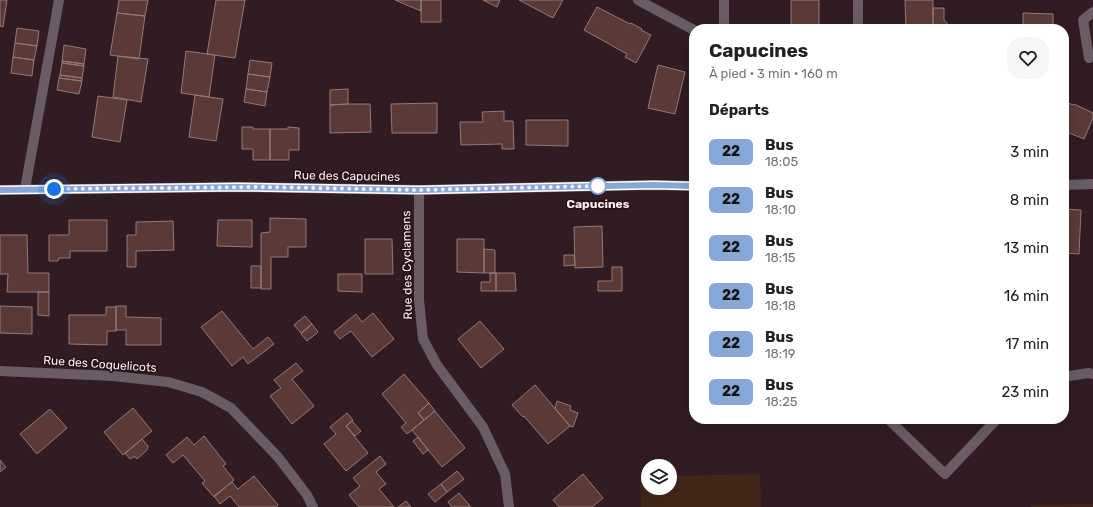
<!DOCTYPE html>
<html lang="fr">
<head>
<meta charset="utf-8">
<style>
  body { margin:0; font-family:Rubik,sans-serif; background:#f6f6f6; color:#202124; height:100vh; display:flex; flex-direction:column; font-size:15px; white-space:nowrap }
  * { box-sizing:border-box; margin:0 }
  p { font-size:13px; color:#757577 }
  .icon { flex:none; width:22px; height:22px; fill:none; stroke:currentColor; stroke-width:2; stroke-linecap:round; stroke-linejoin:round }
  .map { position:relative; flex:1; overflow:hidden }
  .details { position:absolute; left:689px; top:24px; width:380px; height:400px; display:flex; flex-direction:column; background:#fff; border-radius:16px; box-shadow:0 4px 16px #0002 }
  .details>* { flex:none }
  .badge { padding:0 8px; border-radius:6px; font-size:14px; line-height:26px }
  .controls { position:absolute; left:641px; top:459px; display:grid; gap:8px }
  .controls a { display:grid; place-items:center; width:36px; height:36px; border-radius:50%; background:#fff; box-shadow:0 4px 16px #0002; font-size:20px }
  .you { position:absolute; width:20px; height:20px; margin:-10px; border:3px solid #fff; border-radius:50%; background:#1a73e8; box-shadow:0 0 0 6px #1a73e833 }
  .map>.badge { position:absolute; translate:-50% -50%; box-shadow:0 0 0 2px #fff }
  h2 { padding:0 20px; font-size:15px; line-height:36px }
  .round { display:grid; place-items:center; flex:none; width:42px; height:42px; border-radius:16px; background:#f6f6f6 }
  .summary { display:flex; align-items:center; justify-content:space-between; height:68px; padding:0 20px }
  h1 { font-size:19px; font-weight:700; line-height:30px }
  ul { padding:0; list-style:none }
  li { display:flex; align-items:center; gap:12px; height:48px; padding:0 20px }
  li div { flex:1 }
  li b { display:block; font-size:15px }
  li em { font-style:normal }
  li .badge { min-width:44px; font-weight:700; text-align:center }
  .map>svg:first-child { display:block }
  .green { fill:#412718 }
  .building { fill:#5b3936; stroke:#947a77 }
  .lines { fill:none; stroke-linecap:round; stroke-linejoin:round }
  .minor { stroke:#695c65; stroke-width:10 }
  .line-casing { stroke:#fff; stroke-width:9 }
  .line { stroke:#86a8d8; stroke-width:6 }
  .walk { stroke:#fceef1; stroke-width:4; stroke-dasharray:0 7.2 }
  .stop-dot { fill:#fff; stroke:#86a8d8; stroke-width:2 }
  .labels { text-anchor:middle; stroke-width:3.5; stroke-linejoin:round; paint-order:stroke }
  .street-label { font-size:12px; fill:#fceef1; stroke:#261318 }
  .stop-label { font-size:12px; font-weight:bold; fill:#fceef1; stroke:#261318 }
</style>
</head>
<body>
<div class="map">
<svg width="1093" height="507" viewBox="0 0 1093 507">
  <rect width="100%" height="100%" fill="#301c22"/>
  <path class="green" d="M 760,474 L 761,507 L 641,507 L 640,477 L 648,477 L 648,488 L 670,488 L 670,476 Z
    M 1093,504 L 1093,507 L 1031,507 L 1031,505 Z"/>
  <path class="building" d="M 0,0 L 7,0 L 3,27 L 0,26 Z
    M 119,0 L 148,0 L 145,16 L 117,13 Z
    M 216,0 L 245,0 L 235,58 L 207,54 Z
    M 395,0 L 421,0 L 421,11 Z
    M 421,0 L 441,0 L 441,22 L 421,22 Z
    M 483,0 L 500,0 L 497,7 Z
    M 519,0 L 563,0 L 553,18 Z
    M 791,0 L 819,0 L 819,29 L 791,29 Z
    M 905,0 L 933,0 L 933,29 L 906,29 Z
    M 597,7 L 630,24 L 631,23 L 642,29 L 641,30 L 651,35 L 636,63 L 625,57 L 627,54 L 584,30 Z
    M 933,8 L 944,8 L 944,20 L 947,23 L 947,28 L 946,29 L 933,29 Z
    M 117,13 L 145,16 L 139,59 L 110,55 Z
    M 1023,13 L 1053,14 L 1053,29 L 1023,29 Z
    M 17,28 L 39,31 L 37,46 L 15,43 Z
    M 15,43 L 37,46 L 34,60 L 13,57 Z
    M 64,45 L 86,49 L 84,64 L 62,61 Z
    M 186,51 L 215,55 L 209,97 L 181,93 Z
    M 118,56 L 148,59 L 141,102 L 113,97 Z
    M 13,57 L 34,60 L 32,76 L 11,73 Z
    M 250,60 L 272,63 L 270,77 L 248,74 Z
    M 62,61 L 84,64 L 84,66 L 62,63 Z
    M 62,63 L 84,66 L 82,78 L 60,75 Z
    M 658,65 L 685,72 L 675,114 L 648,108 Z
    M 248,74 L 270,77 L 267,92 L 246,89 Z
    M 60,75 L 82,78 L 82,81 L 59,78 Z
    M 59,78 L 82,81 L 79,94 L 57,90 Z
    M 246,89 L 267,92 L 265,106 L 244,102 Z
    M 348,89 L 348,104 L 330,105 L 330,90 Z
    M 195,95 L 223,99 L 216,141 L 189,137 Z
    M 98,96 L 127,100 L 120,142 L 92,137 Z
    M 1064,101 L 1073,105 L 1074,104 L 1093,113 L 1093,118 L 1084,139 L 1064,131 Z
    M 437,103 L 437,133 L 392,133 L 391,104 Z
    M 348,104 L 370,104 L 371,132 L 330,133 L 330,105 Z
    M 504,111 L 504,121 L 513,121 L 514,149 L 502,149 L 502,144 L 461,145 L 460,122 L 483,122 L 482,112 Z
    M 526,120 L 568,120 L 568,146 L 526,145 Z
    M 242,127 L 253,127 L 253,129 L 270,129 L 270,160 L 253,160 L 253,149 L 242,149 Z
    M 288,127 L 299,128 L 299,150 L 289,150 L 289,160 L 270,160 L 270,129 L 288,129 Z
    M 1064,209 L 1081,210 L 1079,254 L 1064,253 Z
    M 270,218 L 306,219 L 306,247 L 288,247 L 288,257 L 271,257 L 271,289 L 261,289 L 261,233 L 270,232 Z
    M 69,220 L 107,220 L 107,251 L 70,251 L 70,258 L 59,258 L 58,261 L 49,261 L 49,235 L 69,235 Z
    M 218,220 L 252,220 L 252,247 L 217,246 Z
    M 173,221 L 174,250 L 136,251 L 136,267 L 127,267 L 127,235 L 136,235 L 136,222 Z
    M 692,223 L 694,223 L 694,243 L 691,243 Z
    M 602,226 L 603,267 L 575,268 L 574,227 Z
    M 0,235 L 27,235 L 28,273 L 49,273 L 49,292 L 7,292 L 8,274 L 0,274 Z
    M 365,239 L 392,239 L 393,274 L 365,274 Z
    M 457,239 L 484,239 L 484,273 L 457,272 Z
    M 484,249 L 495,250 L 495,273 L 484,273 Z
    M 564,255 L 574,255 L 575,265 L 564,266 Z
    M 251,266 L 261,266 L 261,288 L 251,288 Z
    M 612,267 L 622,267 L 622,291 L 598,291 L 598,281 L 612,281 Z
    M 490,273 L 496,273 L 496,291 L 481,291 L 481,282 L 490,282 Z
    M 496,273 L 515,273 L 516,291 L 496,291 Z
    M 338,274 L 362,274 L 362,292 L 338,291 Z
    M 38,292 L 49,292 L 49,316 L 38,315 Z
    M 0,306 L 32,307 L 32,334 L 0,333 Z
    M 116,306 L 126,306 L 126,317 L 161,318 L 161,345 L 126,345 L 126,330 L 116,330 Z
    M 106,307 L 116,307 L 116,331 L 107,331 L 107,345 L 69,344 L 69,315 L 106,315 Z
    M 222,311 L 253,349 L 268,337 L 274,344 L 248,364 L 243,357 L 232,366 L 201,327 Z
    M 373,313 L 394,339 L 372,357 L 351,331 L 340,339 L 334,332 L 356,314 L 362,322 Z
    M 305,316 L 312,324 L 301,333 L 294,325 Z
    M 480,321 L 504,349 L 481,368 L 458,339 Z
    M 312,324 L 318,332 L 307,341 L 301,334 Z
    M 296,363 L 303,371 L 292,379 L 314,406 L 292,424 L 270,396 L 281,388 L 274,380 Z
    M 404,374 L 429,403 L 418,413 L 424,420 L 407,434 L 401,427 L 406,423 L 382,394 Z
    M 535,385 L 570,426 L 548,444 L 524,416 L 523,417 L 512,405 Z
    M 557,401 L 571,406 L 570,410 L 578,413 L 573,427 L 570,426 L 555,409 Z
    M 429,403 L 435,411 L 424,420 L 418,413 Z
    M 133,408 L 152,431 L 123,455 L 104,432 Z
    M 50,409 L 67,428 L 37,454 L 20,434 Z
    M 435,411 L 465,448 L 442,467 L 412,430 Z
    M 347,413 L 353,420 L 346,426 L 368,453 L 346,471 L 324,444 L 336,434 L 330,427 Z
    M 352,421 L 361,431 L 355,436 L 346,426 Z
    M 204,436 L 226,464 L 223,466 L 234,480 L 214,497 L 202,483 L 205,481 L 183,455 L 173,463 L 166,455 L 187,437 L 194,445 Z
    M 418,437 L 428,450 L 423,454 L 413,441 Z
    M 142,439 L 148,446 L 147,450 L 137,459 L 136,457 L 133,457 L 130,459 L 125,453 Z
    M 380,456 L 386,464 L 376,472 L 386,484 L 379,489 L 394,507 L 359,507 L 349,495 L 360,486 L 353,478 Z
    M 0,460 L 6,467 L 0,472 Z
    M 457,471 L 464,479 L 447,492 L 441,484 Z
    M 583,474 L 603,498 L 592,507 L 559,507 L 553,500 Z
    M 254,476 L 278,505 L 276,507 L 239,507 L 230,496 L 220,504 L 214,496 L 232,482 L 238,489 Z
    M 441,484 L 447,492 L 435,502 L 428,494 Z
    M 459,493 L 471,507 L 452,507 L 448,502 Z
    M 406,501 L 411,507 L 398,507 Z"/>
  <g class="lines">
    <path class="minor" d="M 638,0 L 694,30
      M 724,0 L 724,29
      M 858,0 L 858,29
      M 1089,58 L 1083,20 L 1093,12
      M 1064,185 L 1093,184
      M 25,189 L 59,0
      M 0,190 L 239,187 L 419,190 L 654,185 L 694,186
      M 419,190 L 419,300 L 423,339 L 437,365 L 483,427 L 505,474 L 509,507
      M 0,371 L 113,376 L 168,382 L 202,392 L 231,408 L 278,457 L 307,495 L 313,507
      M 1064,377 L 1088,373 L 1093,374
      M 888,419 L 945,474 L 997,419"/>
  </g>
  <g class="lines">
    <defs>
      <path id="line" d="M 0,190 L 239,187 L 419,190 L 654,185 L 694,186"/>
    </defs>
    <use href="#line" class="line-casing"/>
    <use href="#line" class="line"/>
    <path class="walk" d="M 54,189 L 261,187 L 419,190 L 598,186"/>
  </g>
  <circle class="stop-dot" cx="598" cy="186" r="8"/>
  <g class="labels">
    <g class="street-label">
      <text transform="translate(347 176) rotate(1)" y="4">Rue des Capucines</text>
      <text transform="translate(407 265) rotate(-91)" y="4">Rue des Cyclamens</text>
      <text transform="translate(100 364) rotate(4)" y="4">Rue des Coquelicots</text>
    </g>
    <g class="stop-label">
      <text x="598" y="208">Capucines</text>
    </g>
  </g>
</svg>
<div class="controls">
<a><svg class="icon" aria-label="layers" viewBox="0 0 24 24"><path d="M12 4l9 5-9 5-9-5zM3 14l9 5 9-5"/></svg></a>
</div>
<div class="you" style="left:54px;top:189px"></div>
<section class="details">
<div class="summary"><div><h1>Capucines</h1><p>À pied · 3 min · 160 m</p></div><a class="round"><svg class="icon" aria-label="heart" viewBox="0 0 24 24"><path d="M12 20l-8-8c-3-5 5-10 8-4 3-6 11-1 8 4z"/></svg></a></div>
<h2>Départs</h2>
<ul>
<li><span class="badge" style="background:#86a8d8;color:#111">22</span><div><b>Bus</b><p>18:05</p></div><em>3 min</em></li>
<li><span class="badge" style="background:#86a8d8;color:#111">22</span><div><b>Bus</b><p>18:10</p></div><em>8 min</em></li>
<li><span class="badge" style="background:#86a8d8;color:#111">22</span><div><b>Bus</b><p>18:15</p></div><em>13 min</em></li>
<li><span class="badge" style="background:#86a8d8;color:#111">22</span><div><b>Bus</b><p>18:18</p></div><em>16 min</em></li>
<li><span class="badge" style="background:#86a8d8;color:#111">22</span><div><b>Bus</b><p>18:19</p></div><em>17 min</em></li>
<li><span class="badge" style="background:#86a8d8;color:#111">22</span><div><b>Bus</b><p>18:25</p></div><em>23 min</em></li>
</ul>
</section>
</div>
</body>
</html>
